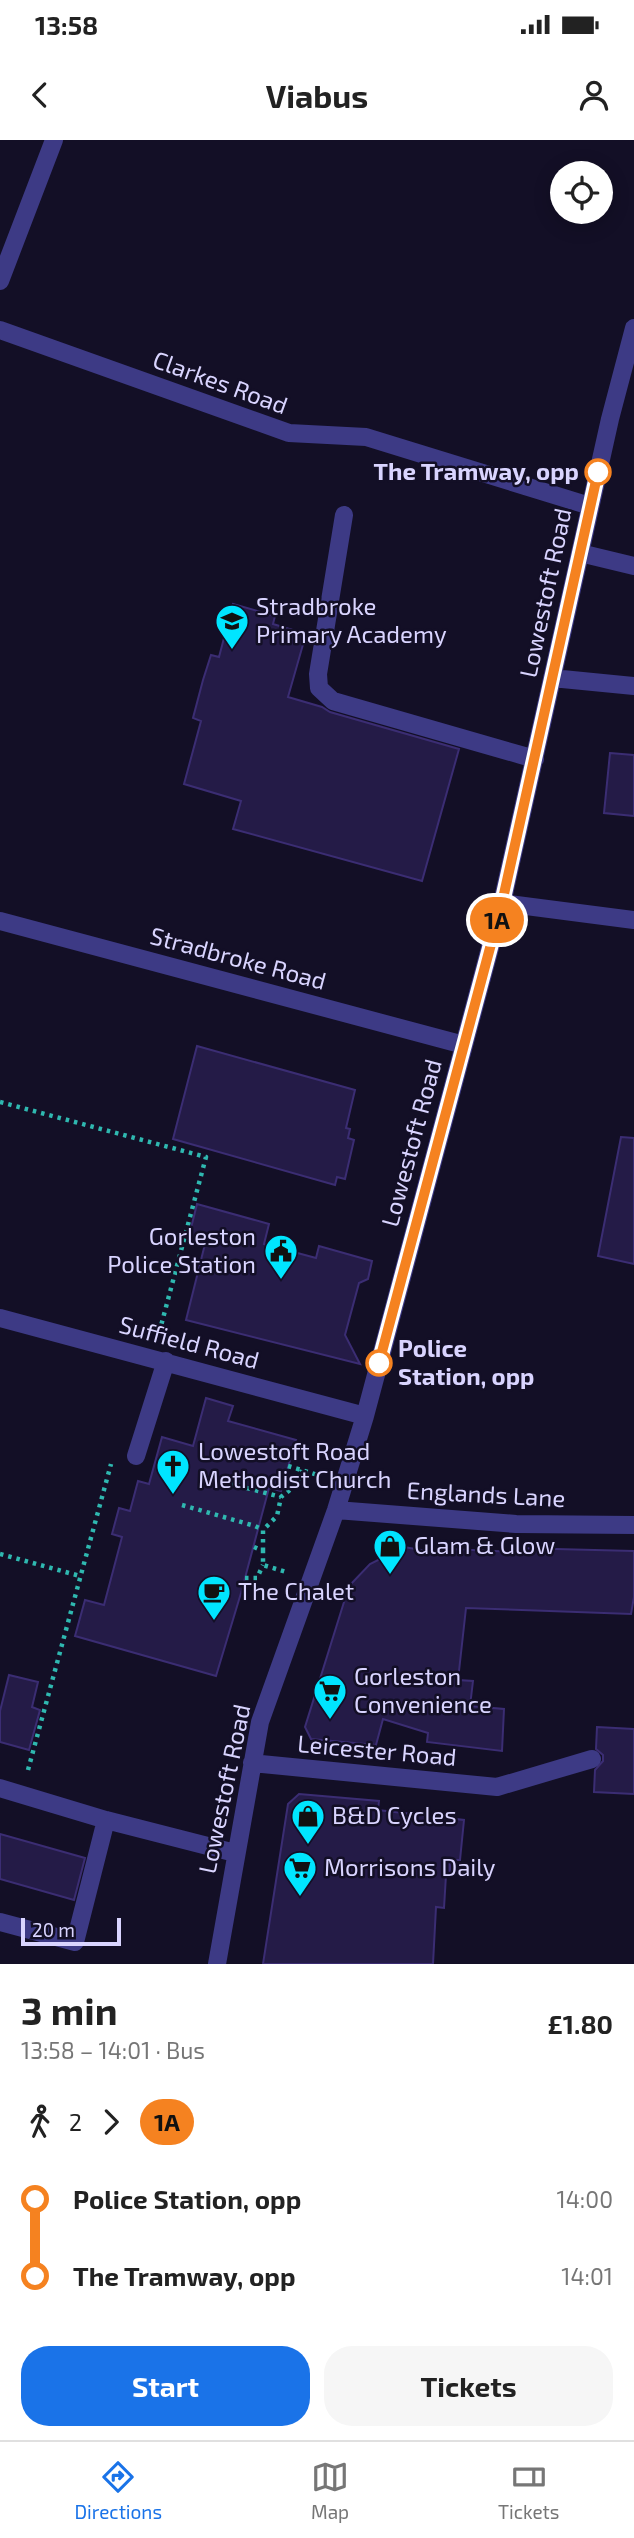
<!DOCTYPE html>
<html lang="en">
<head>
<meta charset="utf-8">
<style>
  body { margin:0; font-family:"Exo 2",sans-serif; background:#f6f6f6; color:#222; height:100vh; display:flex; flex-direction:column; font-size:26px; white-space:nowrap }
  * { box-sizing:border-box; margin:0 }
  p { font-size:23px; color:#767676 }
  .icon { flex:none; width:38px; height:38px; fill:none; stroke:currentColor; stroke-width:2; stroke-linecap:round; stroke-linejoin:round }
  .map { position:relative; height:1824px; overflow:hidden }
  .side { display:flex; flex-direction:column; background:#fff; flex:1 }
  .side>* { flex:none }
  .badge { padding:0 14px; border-radius:23px; font-size:24px; line-height:46px }
  .buttons { position:absolute; left:550px; top:21px; display:grid; gap:14px }
  .buttons a { display:grid; place-items:center; width:63px; height:63px; border-radius:50%; background:#fff; box-shadow:0 4px 18px #0003; font-size:35px }
  .scale { position:absolute; left:21px; bottom:18px; width:100px; box-sizing:border-box; padding-left:7px; border:4px solid #d9d4ff; border-top:0; font-size:19px; line-height:24px; white-space:nowrap; color:#d9d4ff; -webkit-text-stroke:5px #130f26; paint-order:stroke }
  .map>.badge { position:absolute; translate:-50% -50%; box-shadow:0 0 0 4px #fff }
  .legs { display:flex; align-items:center; gap:10px; height:77px; padding:0 21px; font-size:23px }
  .legs p { margin-inline-start:auto }
  .head { display:flex; align-items:center; justify-content:space-between; height:119px; padding:0 21px }
  h1 { font-size:38px; font-weight:700; line-height:52px }
  .button { display:flex; gap:14px; margin-top:auto; padding:14px 21px }
  .button a { flex:1; height:80px; border-radius:28px; background:#1a73e8; color:#fff; font-size:28px; font-weight:700; line-height:80px; text-align:center }
  .button a+a { background:#f6f6f6; color:#222 }
  ul { padding:0 21px; list-style:none }
  li { display:flex; align-items:center; gap:24px; height:77px; font-size:26px }
  li i { display:grid; place-items:center; width:10px; height:100%; margin:0 9px; background:currentColor }
  li i::after { content:''; width:18px; height:18px; margin:-9px; border:5px solid; border-radius:50%; background:#fff }
  li p { margin-inline-start:auto }
  li:first-child i { background:linear-gradient(#0000 50%,currentColor 0) }
  li:last-child i { background:linear-gradient(currentColor 50%,#0000 0) }
  .status { display:flex; justify-content:space-between; align-items:center; height:49px; padding:0 35px; background:#fff; direction:ltr }
  .status svg { height:19px; fill:currentColor }
  header { display:flex; justify-content:space-between; align-items:center; height:91px; padding:0 21px; background:#fff; font-size:32px; font-weight:700 }
  .dock { display:flex; justify-content:space-around; align-items:center; height:98px; border-top:2px solid #e0e0e0; background:#fff; font-size:19px; color:#767676 }
  .dock a { display:grid; justify-items:center; gap:4px }
  .dock .current { color:#1a73e8 }
  .map>svg:first-child { display:block }
  .building { fill:#241b47; stroke:#3b2d73; stroke-width:2 }
  .lines { fill:none; stroke-linecap:round; stroke-linejoin:round }
  .path { stroke:#2fb8b0; stroke-width:4.5; stroke-dasharray:3.5 5; stroke-linecap:butt }
  .minor { stroke:#3d3a85; stroke-width:18 }
  .line-1-casing { stroke:#fff; stroke-width:16 }
  .line-1 { stroke:#f58220; stroke-width:10 }
  .stop-1-dot { fill:#fff; stroke:#f58220; stroke-width:3.5 }
  .labels { text-anchor:middle; stroke-width:5; stroke-linejoin:round; paint-order:stroke }
  .street-label { font-size:24px; fill:#d9d4ff; stroke:#130f26 }
  .stop-label { font-size:24px; font-weight:bold; fill:#d9d4ff; stroke:#130f26; text-anchor:end }
  .poi-label { font-size:24px; fill:#d9d4ff; stroke:#130f26; text-anchor:start }
</style>
</head>
<body>
<div class="status"><b>13:58</b><svg viewBox="0 0 49 12"><path d="M0 12V9h3v3zM5 12V6h3v6zM10 12V3h3v9zM15 12V0h3v12zM26 1h20v11H26zM47 4h2v5h-2z"/></svg></div>
<header><svg class="icon" aria-label="back" viewBox="0 0 24 24"><path d="M15 5l-7 7 7 7"/></svg>Viabus<svg class="icon" aria-label="person" viewBox="0 0 24 24"><circle cx="12" cy="8" r="4"/><path d="M4 21q1-7 8-7t8 7"/></svg></header>
<div class="map">
<svg width="634" height="1824" viewBox="0 0 634 1824">
  <rect width="100%" height="100%" fill="#130f26"/>
  <path class="building" d="M 233,464 L 275,476 L 273,484 L 306,494 L 288,557 L 322,567 L 330,572 L 459,609 L 422,741 L 233,689 L 241,661 L 184,644 L 201,581 L 193,578 L 203,540 L 211,515 L 219,517 Z
    M 610,613 L 634,615 L 634,676 L 604,673 Z
    M 197,906 L 355,950 L 346,988 L 350,989 L 348,998 L 354,1000 L 345,1039 L 337,1037 L 335,1045 L 173,999 Z
    M 621,997 L 634,998 L 634,1124 L 598,1116 Z
    M 197,1064 L 269,1084 L 264,1104 L 316,1118 L 319,1106 L 372,1121 L 368,1139 L 359,1143 L 345,1195 L 360,1224 L 186,1180 L 205,1104 L 188,1100 Z
    M 206,1258 L 233,1266 L 228,1281 L 296,1300 L 281,1351 L 269,1348 L 241,1453 L 216,1536 L 75,1496 L 85,1460 L 104,1465 L 122,1397 L 112,1394 L 119,1368 L 130,1371 L 138,1341 L 149,1344 L 162,1297 L 193,1306 Z
    M 404,1407 L 450,1415 L 451,1409 L 517,1412 L 517,1408 L 634,1411 L 634,1457 L 631,1474 L 466,1468 L 458,1540 L 473,1541 L 470,1566 L 504,1569 L 502,1611 L 427,1602 L 428,1593 L 383,1579 L 376,1605 L 311,1599 L 305,1587 L 349,1446 L 370,1424 Z
    M 9,1535 L 38,1542 L 32,1567 L 40,1570 L 29,1610 L 0,1602 L 0,1571 Z
    M 597,1587 L 634,1589 L 634,1654 L 594,1652 L 595,1630 L 603,1621 L 603,1615 L 596,1609 Z
    M 299,1654 L 379,1661 L 378,1670 L 464,1680 L 460,1720 L 450,1720 L 450,1735 L 446,1735 L 444,1768 L 436,1767 L 433,1824 L 263,1824 L 288,1664 Z
    M 0,1694 L 85,1718 L 74,1760 L 0,1739 Z"/>
  <g class="lines">
    <path class="path" d="M 0,962 L 206,1017 L 158,1197
      M 288,1326 L 321,1336
      M 214,1347 L 228,1343 L 281,1357
      M 182,1365 L 255,1386 L 263,1390
      M 254,1407 L 263,1411 L 263,1425 L 286,1432
      M 263,1411 L 263,1390 L 277,1376 L 281,1357 L 296,1345 L 302,1330
      M 0,1414 L 80,1436
      M 245,1438 L 257,1438 L 263,1425
      M 28,1630 L 111,1324"/>
    <path class="minor" d="M 0,141 L 54,0
      M 0,190 L 289,293 L 366,297 L 590,366
      M 344,375 L 318,534 L 319,548 L 333,561 L 535,619
      M 580,413 L 634,426
      M 552,538 L 634,546
      M 502,763 L 634,780
      M 0,781 L 464,905
      M 0,1178 L 365,1276
      M 136,1316 L 166,1221
      M 336,1370 L 516,1384 L 634,1385
      M 252,1623 L 497,1647 L 592,1619
      M 0,1648 L 106,1680 L 235,1713
      M 0,1782 L 75,1802 L 106,1680
      M 217,1824 L 260,1582 L 336,1370 L 365,1276 L 502,763 L 610,279 L 634,188"/>
  </g>
  <g class="lines">
    <defs>
      <path id="line-1" d="M 379,1223 L 502,763 L 598,332"/>
    </defs>
    <use href="#line-1" class="line-1-casing"/>
    <use href="#line-1" class="line-1"/>
  </g>
  <defs>
    <symbol id="school-pin" viewBox="-11 -11 22 30"><path d="M0 17L-7.5 6A9.5 9.5 0 1 1 7.5 6Z" fill="#00e5ff" stroke="#130f26"/><path d="M0-5L7-2L0 1L-7-2ZM-4 1L0 2.5L4 1V4Q0 6-4 4Z" fill="#111"/></symbol>
    <symbol id="civic-pin" viewBox="-11 -11 22 30"><path d="M0 17L-7.5 6A9.5 9.5 0 1 1 7.5 6Z" fill="#00e5ff" stroke="#130f26"/><path d="M-.6-6.5H3V-4.5H.6V-3L4-1V1h2V6H-6V1h2V-1L-.6-3ZM-1.2 2.5V6h2.4V2.5Z" fill="#111"/></symbol>
    <symbol id="church-pin" viewBox="-11 -11 22 30"><path d="M0 17L-7.5 6A9.5 9.5 0 1 1 7.5 6Z" fill="#00e5ff" stroke="#130f26"/><path d="M-1.2-6h2.4v3.5h3.3v2.4h-3.3V6h-2.4V-.1h-3.3v-2.4h3.3Z" fill="#111"/></symbol>
    <symbol id="shop-pin" viewBox="-11 -11 22 30"><path d="M0 17L-7.5 6A9.5 9.5 0 1 1 7.5 6Z" fill="#00e5ff" stroke="#130f26"/><path d="M-5-2.5h2.3a2.7 3.5 0 0 1 5.4 0H5L5.5 6h-11ZM-1.5-2.5h3a1.5 2.3 0 0 0-3 0Z" fill="#111"/></symbol>
    <symbol id="cafe-pin" viewBox="-11 -11 22 30"><path d="M0 17L-7.5 6A9.5 9.5 0 1 1 7.5 6Z" fill="#00e5ff" stroke="#130f26"/><path d="M-5.5-4.5H6V0H3Q3 3.5 0 3.5H-2.5Q-5.5 3.5-5.5 0ZM3-3.2v2h1.7v-2ZM-6 4.5H4V6H-6Z" fill="#111"/></symbol>
    <symbol id="supermarket-pin" viewBox="-11 -11 22 30"><path d="M0 17L-7.5 6A9.5 9.5 0 1 1 7.5 6Z" fill="#00e5ff" stroke="#130f26"/><path d="M-6-5.5h2.5l.6 2H6L4.5 2H-2.5L-4.4-4H-6ZM-1.5 3.2a1.3 1.3 0 1 0 .1 0ZM3 3.2a1.3 1.3 0 1 0 .1 0Z" fill="#111"/></symbol>
  </defs>
  <g fill-rule="evenodd">
    <use href="#school-pin" x="213" y="462" width="38" height="52"/>
    <use href="#civic-pin" x="262" y="1092" width="38" height="52"/>
    <use href="#church-pin" x="154" y="1307" width="38" height="52"/>
    <use href="#shop-pin" x="371" y="1387" width="38" height="52"/>
    <use href="#cafe-pin" x="195" y="1433" width="38" height="52"/>
    <use href="#supermarket-pin" x="311" y="1532" width="38" height="52"/>
    <use href="#shop-pin" x="289" y="1657" width="38" height="52"/>
    <use href="#supermarket-pin" x="281" y="1709" width="38" height="52"/>
  </g>
  <g class="stop-1-dot">
    <circle cx="598" cy="332" r="12"/>
    <circle cx="379" cy="1223" r="12"/>
  </g>
  <g class="labels">
    <g class="street-label">
      <text transform="translate(220 243) rotate(20)" y="8">Clarkes Road</text>
      <text transform="translate(546 453) rotate(-78)" y="8">Lowestoft Road</text>
      <text transform="translate(238 819) rotate(15)" y="8">Stradbroke Road</text>
      <text transform="translate(412 1003) rotate(-75)" y="8">Lowestoft Road</text>
      <text transform="translate(189 1203) rotate(15)" y="8">Suffield Road</text>
      <text transform="translate(486 1355) rotate(3)" y="8">Englands Lane</text>
      <text transform="translate(377 1611) rotate(5)" y="8">Leicester Road</text>
      <text transform="translate(225 1649) rotate(-78)" y="8">Lowestoft Road</text>
    </g>
    <g class="stop-label">
      <text x="579" y="340">The Tramway, opp</text>
      <text x="398" y="1217" text-anchor="start">Police<tspan x="398" dy="28">Station, opp</tspan></text>
    </g>
    <g class="poi-label">
      <text x="256" y="475">Stradbroke<tspan x="256" dy="28">Primary Academy</tspan></text>
      <text x="256" y="1105" text-anchor="end">Gorleston<tspan x="256" dy="28">Police Station</tspan></text>
      <text x="198" y="1320">Lowestoft Road<tspan x="198" dy="28">Methodist Church</tspan></text>
      <text x="414" y="1414">Glam &amp; Glow</text>
      <text x="238" y="1460">The Chalet</text>
      <text x="354" y="1545">Gorleston<tspan x="354" dy="28">Convenience</tspan></text>
      <text x="332" y="1684">B&amp;D Cycles</text>
      <text x="324" y="1736">Morrisons Daily</text>
    </g>
  </g>
</svg>
<div class="buttons">
<a><svg class="icon" aria-label="locate" viewBox="0 0 24 24"><circle cx="12" cy="12" r="6"/><path d="M12 2v4M12 18v4M2 12h4M18 12h4"/></svg></a>
</div>
<div class="scale">20 m</div>
<b class="badge" style="left:497px;top:780px;background:#f58220;color:#111">1A</b>
</div>
<section class="side">
<div class="head"><div><h1>3 min</h1><p>13:58 – 14:01 · Bus</p></div><b>£1.80</b></div>
<div class="legs"><svg class="icon" aria-label="walk" viewBox="0 0 24 24"><circle cx="13" cy="4" r="2"/><path d="M13 8l-2 6 4 7M11 14l-3 7M7 12l3-4h3l4 4"/></svg>2<svg class="icon" aria-label="forward" viewBox="0 0 24 24"><path d="M9 5l7 7-7 7"/></svg><b class="badge" style="background:#f58220;color:#111">1A</b></div>
<ul>
<li><i style="color:#f58220"></i><b>Police Station, opp</b><p>14:00</p></li>
<li><i style="color:#f58220"></i><b>The Tramway, opp</b><p>14:01</p></li>
</ul>
<div class="button"><a>Start</a><a>Tickets</a></div>
</section>
<nav class="dock">
<a class="current"><svg class="icon" aria-label="directions" viewBox="0 0 24 24"><path d="M12 3l9 9-9 9-9-9zM9 14v-3h6M13 9l2 2-2 2"/></svg>Directions</a>
<a><svg class="icon" aria-label="map" viewBox="0 0 24 24"><path d="M3 6l6-2 6 2 6-2v14l-6 2-6-2-6 2zM9 4v14M15 6v14"/></svg>Map</a>
<a><svg class="icon" aria-label="tickets" viewBox="0 0 24 24"><path d="M3 7h18v10H3zM15 7v10"/></svg>Tickets</a>
</nav>
</body>
</html>
